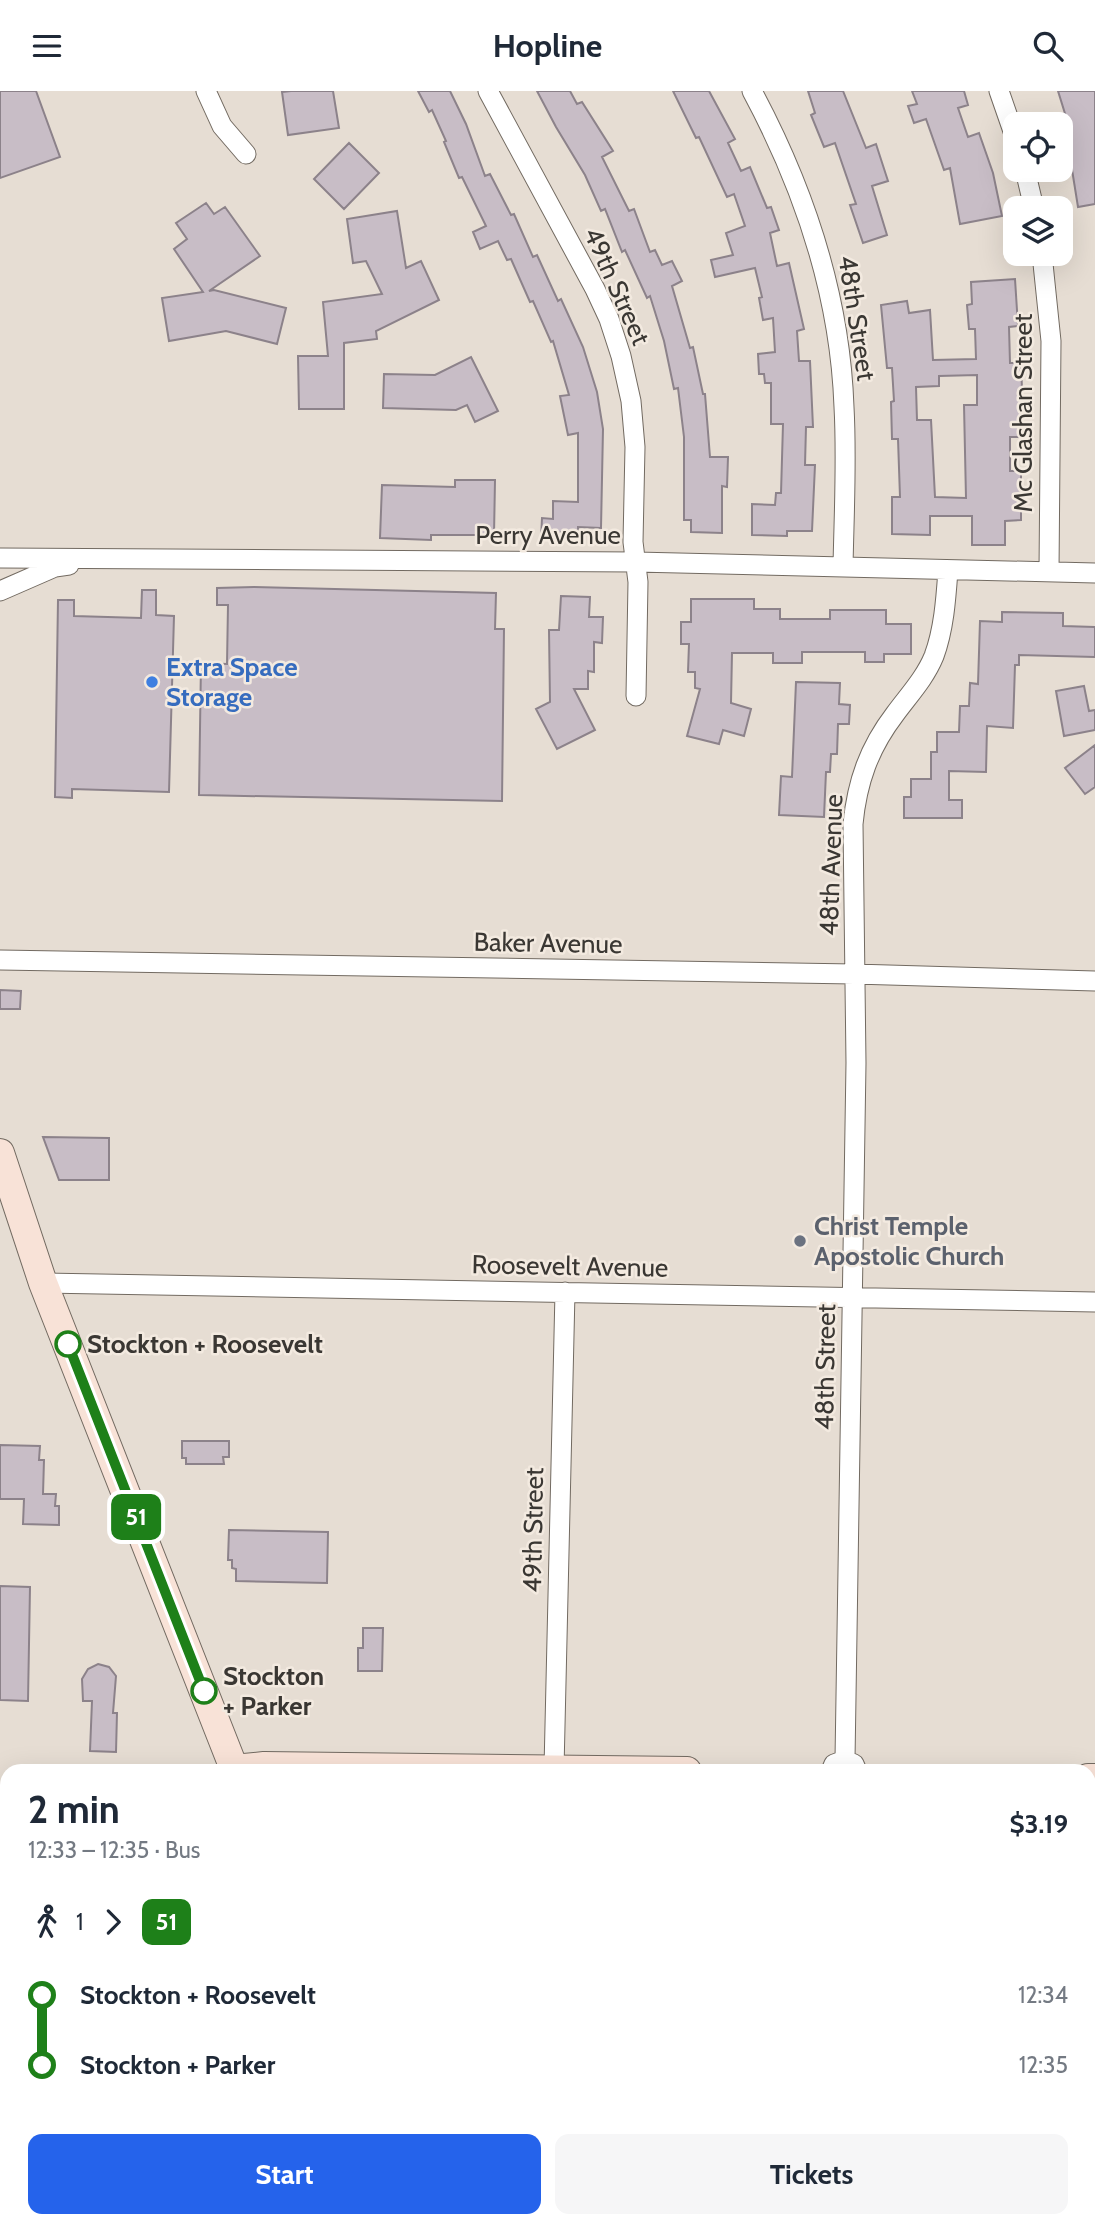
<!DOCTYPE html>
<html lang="en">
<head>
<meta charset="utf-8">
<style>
  body { margin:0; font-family:Cabin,sans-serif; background:#f6f6f7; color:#1f2937; height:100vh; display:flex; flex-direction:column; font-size:26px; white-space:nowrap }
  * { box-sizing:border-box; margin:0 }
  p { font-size:23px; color:#747a83 }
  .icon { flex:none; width:38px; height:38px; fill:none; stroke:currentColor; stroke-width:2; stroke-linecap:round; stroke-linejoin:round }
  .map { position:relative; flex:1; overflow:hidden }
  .panel { position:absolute; left:0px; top:1673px; width:1096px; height:464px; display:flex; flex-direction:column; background:#fff; border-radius:21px 21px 0 0; box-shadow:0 7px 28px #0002 }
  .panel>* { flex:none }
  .badge { padding:0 14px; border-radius:10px; font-size:24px; line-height:46px }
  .fabs { position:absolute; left:1003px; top:21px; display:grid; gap:14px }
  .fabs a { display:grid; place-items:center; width:70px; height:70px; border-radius:14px; background:#fff; box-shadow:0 7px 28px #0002; font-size:35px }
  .map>.badge { position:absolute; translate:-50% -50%; box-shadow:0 0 0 4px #fff }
  .legs { display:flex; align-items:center; gap:10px; height:77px; padding:0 28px; font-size:23px }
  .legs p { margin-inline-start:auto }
  .headline { display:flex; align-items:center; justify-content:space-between; height:119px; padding:0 28px }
  h1 { font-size:38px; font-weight:700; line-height:52px }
  .action { display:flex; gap:14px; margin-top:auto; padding:14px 28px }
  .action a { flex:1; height:80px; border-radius:14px; background:#2563eb; color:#fff; font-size:28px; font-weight:700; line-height:80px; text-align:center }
  .action a+a { background:#f6f6f7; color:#1f2937 }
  ul { padding:0 28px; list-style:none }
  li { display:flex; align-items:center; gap:24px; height:70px; font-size:26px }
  li i { display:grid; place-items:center; width:10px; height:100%; margin:0 9px; background:currentColor }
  li i::after { content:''; width:18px; height:18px; margin:-9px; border:5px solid; border-radius:50%; background:#fff }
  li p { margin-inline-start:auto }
  li:first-child i { background:linear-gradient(#0000 50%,currentColor 0) }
  li:last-child i { background:linear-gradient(currentColor 50%,#0000 0) }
  header { display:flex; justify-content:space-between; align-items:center; height:91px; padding:0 28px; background:#fff; font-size:32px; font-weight:700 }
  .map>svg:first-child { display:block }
  .building { fill:#c8bdc6; stroke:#8c828a; stroke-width:2; fill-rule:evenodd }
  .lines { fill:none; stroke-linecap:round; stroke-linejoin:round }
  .street-casing { stroke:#726a61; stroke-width:21 }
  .secondary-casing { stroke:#726a61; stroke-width:30 }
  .street { stroke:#fff; stroke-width:19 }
  .secondary { stroke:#f8e2d7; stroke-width:28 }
  .line-1-casing { stroke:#fff; stroke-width:16 }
  .line-1 { stroke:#1e8019; stroke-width:10 }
  .shop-dot { fill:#3f7fe0; stroke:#f3eae0; stroke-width:2.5 }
  .worship-dot { fill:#6b7280; stroke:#f3eae0; stroke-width:2.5 }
  .stop-1-dot { fill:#fff; stroke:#1e8019; stroke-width:3.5 }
  .labels { text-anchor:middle; stroke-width:5; stroke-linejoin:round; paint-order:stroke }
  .street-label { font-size:26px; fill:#3a3733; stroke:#f3eae0 }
  .shop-label { font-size:26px; font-weight:bold; fill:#366cbe; stroke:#f3eae0; text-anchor:start }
  .worship-label { font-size:26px; font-weight:bold; fill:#5b616d; stroke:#f3eae0; text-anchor:start }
  .stop-label { font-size:26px; font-weight:bold; fill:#3a3733; stroke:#f3eae0; text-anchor:start }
</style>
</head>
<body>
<header><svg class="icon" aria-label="menu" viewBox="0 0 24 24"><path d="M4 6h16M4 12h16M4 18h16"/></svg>Hopline<svg class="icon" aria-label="search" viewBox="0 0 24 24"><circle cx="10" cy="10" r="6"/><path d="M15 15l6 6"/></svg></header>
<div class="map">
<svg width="1095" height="2136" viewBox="0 0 1095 2136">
  <rect width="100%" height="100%" fill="#e6ddd3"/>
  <path class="building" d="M 0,0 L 36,0 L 60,66 L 0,87 Z
    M 291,0 L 333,0 L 339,37 L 288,44 L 282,1 Z
    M 418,0 L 450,0 L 466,33 L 485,85 L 490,83 L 511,124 L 514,123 L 533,166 L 537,164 L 558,210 L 561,208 L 583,256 L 597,301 L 603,338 L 601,437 L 578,436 L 578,442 L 561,441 L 561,448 L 541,448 L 542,427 L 553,428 L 553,410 L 578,411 L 578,342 L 568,344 L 560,305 L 569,304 L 553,250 L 551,251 L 533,210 L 530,211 L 511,168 L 507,169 L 498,150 L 480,158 L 473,141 L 486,135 L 462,86 L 459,87 L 444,51 L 446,50 L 432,19 L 429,21 Z
    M 537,0 L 570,0 L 577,13 L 582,11 L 613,60 L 602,66 L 629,120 L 634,118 L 650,161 L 655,159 L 662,174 L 672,170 L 682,190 L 672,195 L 690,257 L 693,256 L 703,303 L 705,303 L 710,366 L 728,366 L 727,396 L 722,395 L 722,442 L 691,441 L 691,429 L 684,429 L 684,346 L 678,297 L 674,298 L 664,250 L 650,205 L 647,207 L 625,159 L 622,161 L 605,118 L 601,120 L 585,84 L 556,36 Z
    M 673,0 L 709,0 L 735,48 L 728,52 L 741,80 L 750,76 L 767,117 L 771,116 L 779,139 L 770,142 L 777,175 L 789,172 L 804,238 L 797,240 L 799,270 L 810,270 L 813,336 L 806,336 L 805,374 L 815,374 L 812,440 L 787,440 L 787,445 L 752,444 L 752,413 L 775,414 L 776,402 L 781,402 L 783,333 L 771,333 L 771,292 L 765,292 L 764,283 L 759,283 L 758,263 L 775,261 L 773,227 L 763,229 L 759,207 L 762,206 L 755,177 L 715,186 L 711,169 L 733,164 L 726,142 L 745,135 L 734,103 L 727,106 L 699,46 L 696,47 Z
    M 808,0 L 843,0 L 866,57 L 876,53 L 888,90 L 872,95 L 887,144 L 863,152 L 850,114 L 856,113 L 835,52 L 824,56 L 811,24 L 815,22 Z
    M 912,0 L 964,0 L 968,14 L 958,17 L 968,46 L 979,42 L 993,82 L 1002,125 L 960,133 L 950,77 L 944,79 L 926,28 L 914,32 L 908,15 L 917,13 Z
    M 1058,0 L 1095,0 L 1095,113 L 1078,116 L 1070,66 L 1066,67 L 1060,46 L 1071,42 Z
    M 349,52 L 379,82 L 344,118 L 314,88 Z
    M 206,112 L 214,123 L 225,116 L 260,165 L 209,200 L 214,199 L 286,217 L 277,253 L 226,240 L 169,250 L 162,207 L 203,201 L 174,158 L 187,148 L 176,132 Z
    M 397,120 L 406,177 L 421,170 L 439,209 L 376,240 L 377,248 L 344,252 L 344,318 L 299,318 L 298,265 L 328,265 L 323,211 L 382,203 L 366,170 L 353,172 L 347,128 Z
    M 1015,188 L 1018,235 L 1009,236 L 1010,272 L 1021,272 L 1022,298 L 1020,346 L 1010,346 L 1010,380 L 1021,380 L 1021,429 L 1005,430 L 1005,454 L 972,454 L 972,425 L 930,425 L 930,444 L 892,443 L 892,406 L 900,406 L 898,348 L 892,348 L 891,311 L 894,310 L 892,277 L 887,277 L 881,214 L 907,210 L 909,222 L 930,219 L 933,269 L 976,268 L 975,238 L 969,238 L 967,214 L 972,213 L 971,191 ZM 977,284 L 977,314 L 964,314 L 966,407 L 935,406 L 931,329 L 917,329 L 916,296 L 939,295 L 939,285 Z
    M 471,266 L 498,320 L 475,331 L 467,314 L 456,319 L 383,317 L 384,283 L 435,284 Z
    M 455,389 L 495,389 L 494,444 L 431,444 L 431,449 L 380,447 L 382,394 L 455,396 Z
    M 254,496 L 496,502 L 495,538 L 504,538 L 502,710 L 199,704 L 201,572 L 227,573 L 228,514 L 217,514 L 217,497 Z
    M 142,499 L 156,499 L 156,524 L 174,525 L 169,701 L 72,698 L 72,707 L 55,706 L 58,509 L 74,509 L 74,525 L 141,527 Z
    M 561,505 L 590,506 L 589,526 L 603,526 L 602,552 L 594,551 L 594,581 L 588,580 L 588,598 L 574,598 L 595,639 L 557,658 L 536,618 L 550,611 L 549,539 L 559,539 Z
    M 691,508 L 754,508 L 754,518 L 780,518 L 780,528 L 830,528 L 830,519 L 886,519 L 886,533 L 911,533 L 911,563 L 884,563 L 884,571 L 865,571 L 865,561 L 802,561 L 802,572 L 773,572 L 773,562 L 732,562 L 731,612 L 751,618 L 744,645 L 723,639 L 719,653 L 687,645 L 700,598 L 695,597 L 695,581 L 688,581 L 689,553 L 681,553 L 681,531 L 691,531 Z
    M 1002,521 L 1063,522 L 1063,535 L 1095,536 L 1095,566 L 1019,564 L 1019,574 L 1015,574 L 1013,637 L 987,635 L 986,681 L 949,680 L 949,709 L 962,709 L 962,727 L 904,727 L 904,706 L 911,706 L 911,688 L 931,688 L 931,661 L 937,661 L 937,641 L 959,641 L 960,615 L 969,615 L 970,592 L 978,593 L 980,530 L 1002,531 Z
    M 796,591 L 840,592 L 839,613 L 850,614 L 849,633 L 838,633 L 837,663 L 831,663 L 830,681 L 826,681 L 824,726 L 779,724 L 781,685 L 792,686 Z
    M 1084,595 L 1089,620 L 1095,619 L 1095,639 L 1064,645 L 1056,600 Z
    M 1095,654 L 1095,696 L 1085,703 L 1065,677 Z
    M 0,899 L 21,900 L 20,918 L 0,918 Z
    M 43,1046 L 109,1047 L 109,1089 L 59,1089 Z
    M 182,1350 L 229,1350 L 229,1366 L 223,1366 L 224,1373 L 186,1373 L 186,1367 L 182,1367 Z
    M 0,1354 L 40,1355 L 39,1369 L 44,1369 L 43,1403 L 56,1403 L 55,1415 L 59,1415 L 59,1434 L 23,1433 L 24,1408 L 0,1408 Z
    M 229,1439 L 328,1441 L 327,1492 L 236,1490 L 236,1478 L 232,1477 L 232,1469 L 228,1469 Z
    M 0,1495 L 30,1496 L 28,1610 L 0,1609 Z
    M 363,1537 L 383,1537 L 382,1580 L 358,1580 L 358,1557 L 363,1557 Z
    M 98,1573 L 109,1576 L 116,1585 L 113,1622 L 117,1622 L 116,1661 L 90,1660 L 92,1610 L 83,1610 L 82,1588 L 88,1578 Z"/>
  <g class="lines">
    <defs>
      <path id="street" d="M 206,0 L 222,35 L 246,63
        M 488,0 L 595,198 L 609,228 L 621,265 L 631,310 L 635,356 L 633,451 L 638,491 L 636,605
        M 752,0 C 805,99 840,203 844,316 C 847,369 844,423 843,476
        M 999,0 L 1015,46
        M 1025,79 L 1034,117
        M 1042,163 L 1051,250 L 1049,481
        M 0,467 L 636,471 L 1095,482
        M 0,500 L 55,476 L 69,474
        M 0,869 L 854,883 L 1095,890
        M 43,1192 L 1095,1211
        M 845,1669 L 856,972 L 853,733 C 857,691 869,657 895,623 C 909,604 925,587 934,565 C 944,538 946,507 948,479
        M 554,1678 L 565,1201
        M 831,1680 L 834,1673 L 845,1669 L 854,1673 L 857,1680
        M 45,2136 L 45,2130
        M 314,2136 L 314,2130
        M 1046,2136 L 1046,2130"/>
      <path id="secondary" d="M 0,1062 L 43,1192 L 235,1680
        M 234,1678 L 264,1675 L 687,1680
        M 1088,1687 L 1095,1687
        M 418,2130 L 421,2136"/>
    </defs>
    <use href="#street" class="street-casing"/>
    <use href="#secondary" class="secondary-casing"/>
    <use href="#street" class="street"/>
    <use href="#secondary" class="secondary"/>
  </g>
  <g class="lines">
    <defs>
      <path id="line-1" d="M 68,1253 L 204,1600"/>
    </defs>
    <use href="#line-1" class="line-1-casing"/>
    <use href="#line-1" class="line-1"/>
  </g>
  <circle class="shop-dot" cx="152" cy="591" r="7"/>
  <circle class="worship-dot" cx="800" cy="1150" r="7"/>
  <g class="stop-1-dot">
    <circle cx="68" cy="1253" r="12"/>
    <circle cx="204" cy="1600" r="12"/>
  </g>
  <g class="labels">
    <g class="street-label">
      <text transform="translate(617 195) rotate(66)" y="9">49th Street</text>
      <text transform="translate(857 227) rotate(81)" y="9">48th Street</text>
      <text transform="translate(1023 322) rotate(-90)" y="9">Mc Glashan Street</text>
      <text x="548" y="453">Perry Avenue</text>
      <text transform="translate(831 774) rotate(-88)" y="9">48th Avenue</text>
      <text transform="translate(548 852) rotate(1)" y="9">Baker Avenue</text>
      <text transform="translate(570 1175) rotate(1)" y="9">Roosevelt Avenue</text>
      <text transform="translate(825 1276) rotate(-89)" y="9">48th Street</text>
      <text transform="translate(533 1439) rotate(-89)" y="9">49th Street</text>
    </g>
    <g class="shop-label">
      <text x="166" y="585">Extra Space<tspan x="166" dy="30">Storage</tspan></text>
    </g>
    <g class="worship-label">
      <text x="814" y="1144">Christ Temple<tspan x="814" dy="30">Apostolic Church</tspan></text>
    </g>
    <g class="stop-label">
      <text x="87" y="1262">Stockton + Roosevelt</text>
      <text x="223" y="1594">Stockton<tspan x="223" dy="30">+ Parker</tspan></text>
    </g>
  </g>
</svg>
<div class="fabs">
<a><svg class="icon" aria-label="locate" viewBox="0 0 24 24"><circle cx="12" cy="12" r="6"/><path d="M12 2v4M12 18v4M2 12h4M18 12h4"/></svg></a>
<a><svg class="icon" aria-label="layers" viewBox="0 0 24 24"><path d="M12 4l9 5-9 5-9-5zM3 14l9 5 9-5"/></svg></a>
</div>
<b class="badge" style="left:136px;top:1426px;background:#1e8019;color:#fff">51</b>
<section class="panel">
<div class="headline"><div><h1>2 min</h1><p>12:33 – 12:35 · Bus</p></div><b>$3.19</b></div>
<div class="legs"><svg class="icon" aria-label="walk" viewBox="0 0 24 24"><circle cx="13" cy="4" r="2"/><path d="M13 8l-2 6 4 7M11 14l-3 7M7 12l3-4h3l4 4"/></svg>1<svg class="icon" aria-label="forward" viewBox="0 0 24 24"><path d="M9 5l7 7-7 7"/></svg><b class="badge" style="background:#1e8019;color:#fff">51</b></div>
<ul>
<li><i style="color:#1e8019"></i><b>Stockton + Roosevelt</b><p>12:34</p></li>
<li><i style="color:#1e8019"></i><b>Stockton + Parker</b><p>12:35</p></li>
</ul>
<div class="action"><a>Start</a><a>Tickets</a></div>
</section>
</div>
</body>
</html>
